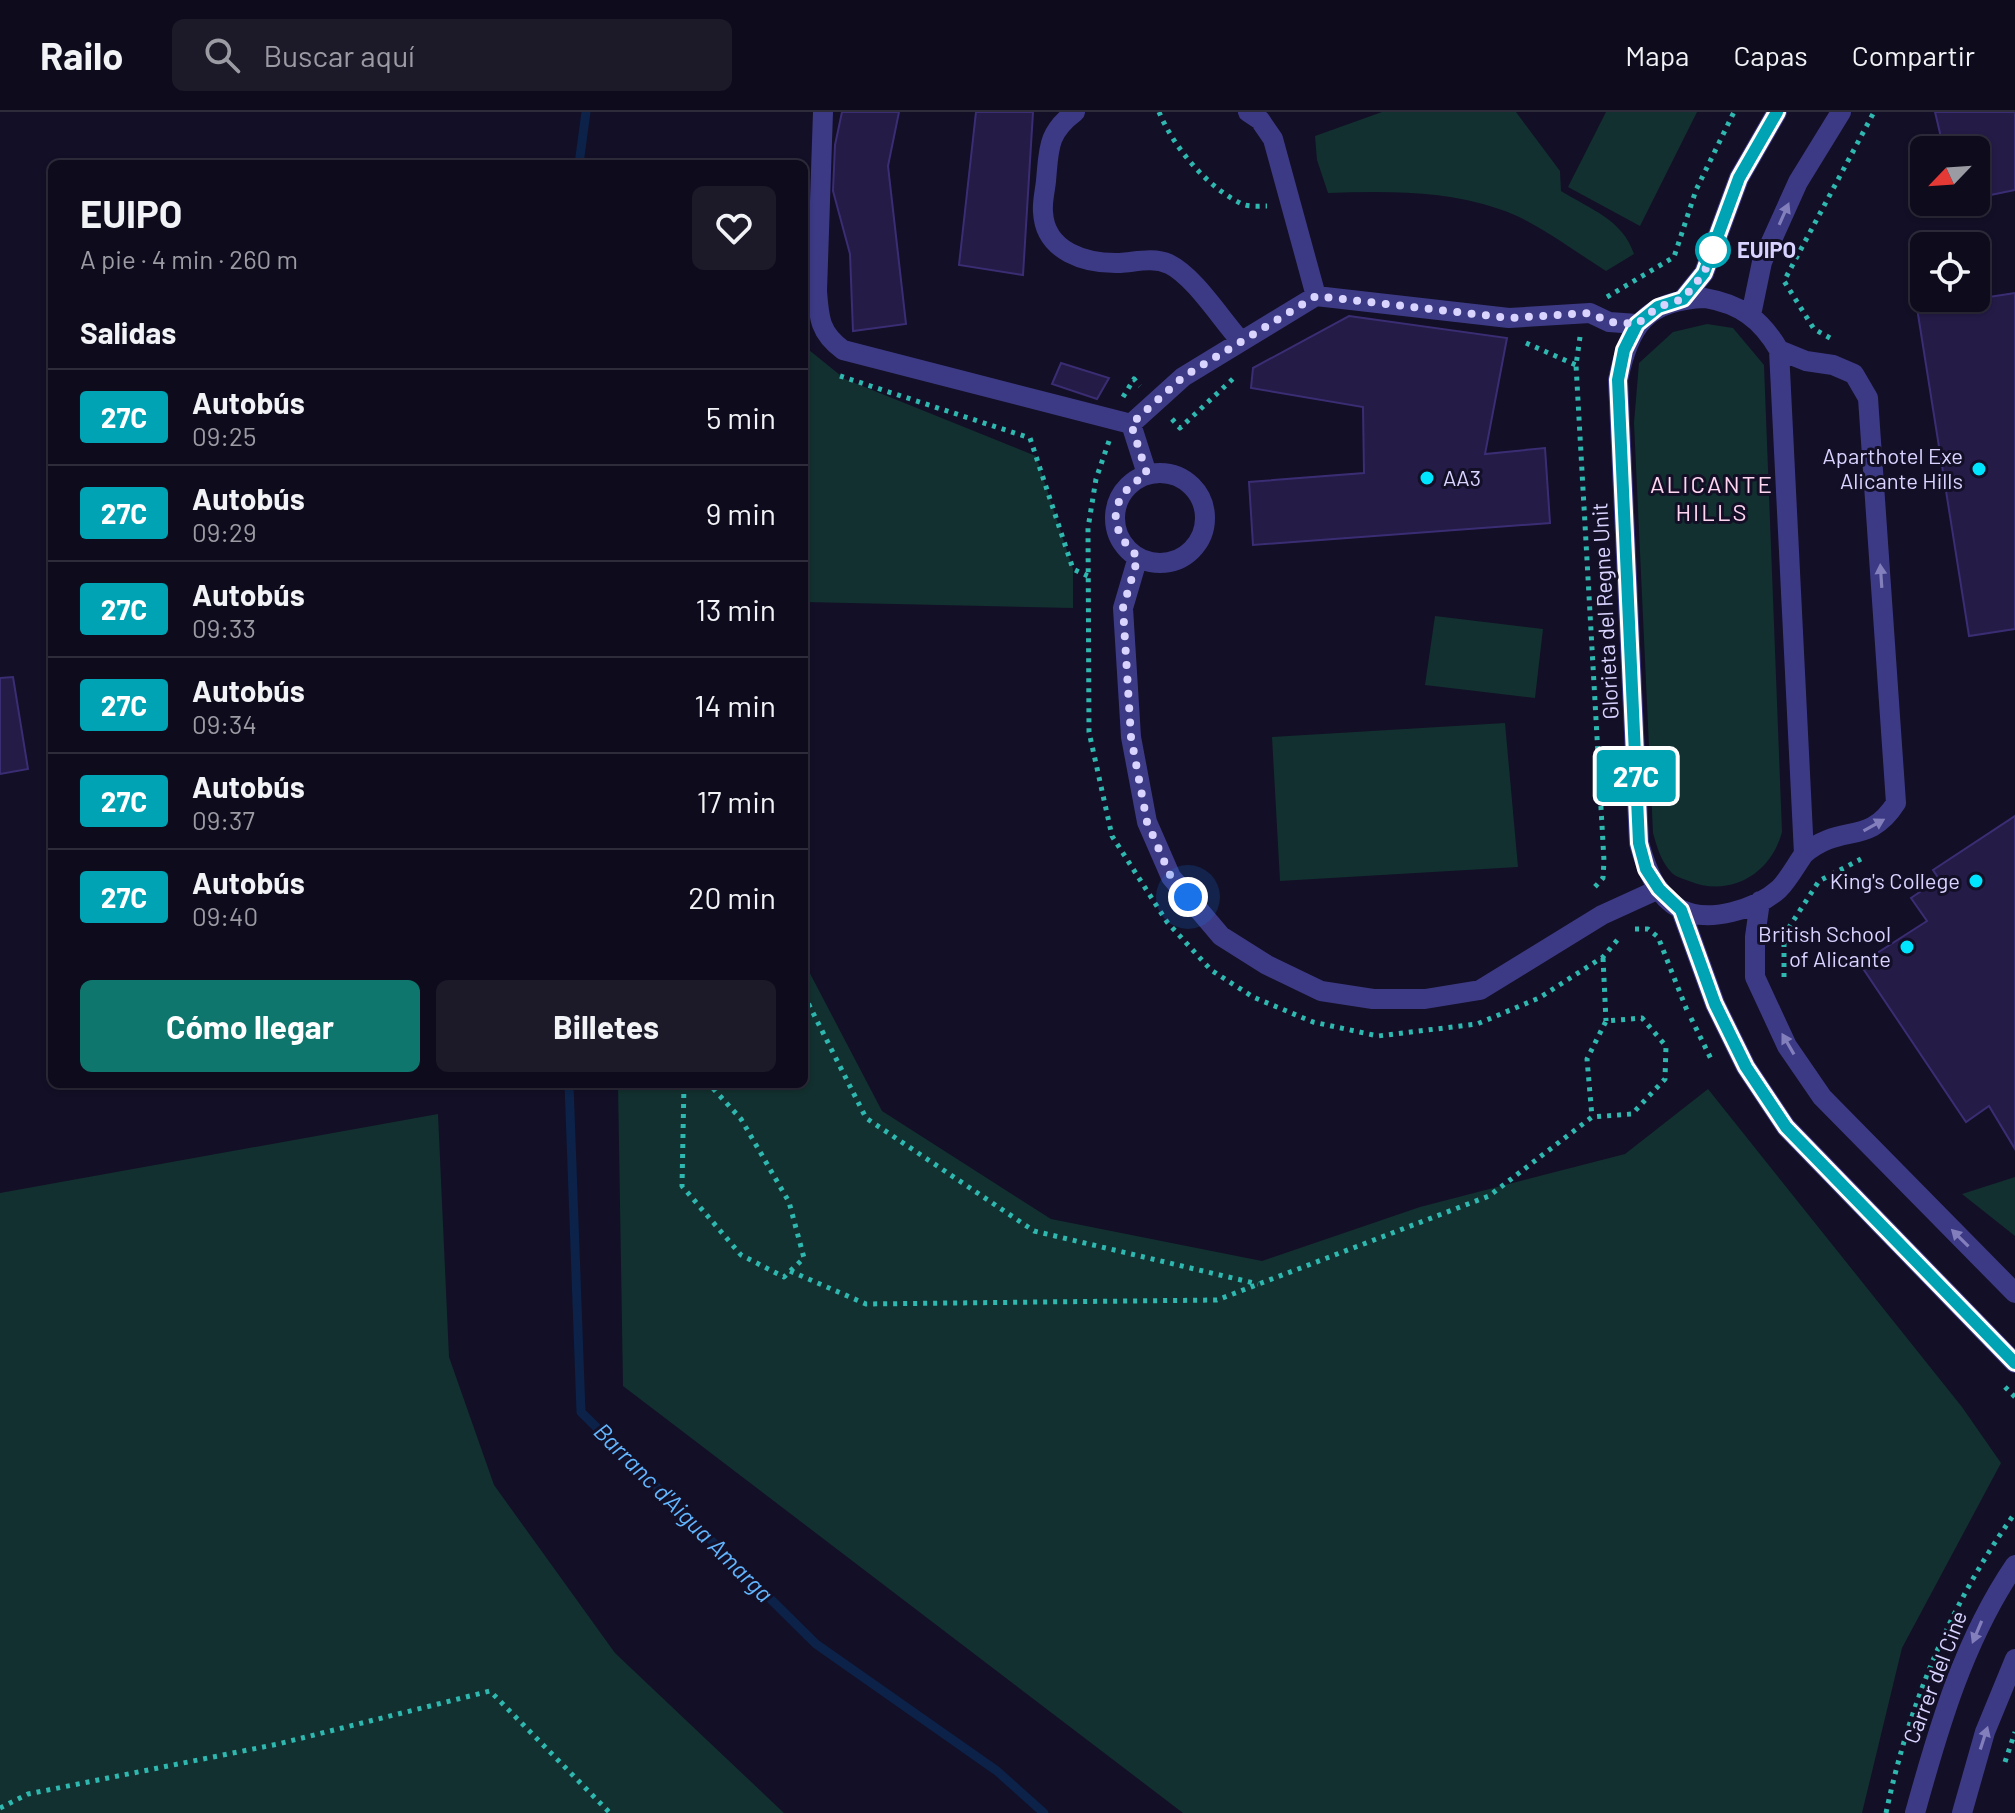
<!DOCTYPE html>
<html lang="es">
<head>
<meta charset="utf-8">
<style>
  body { margin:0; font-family:Barlow,sans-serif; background:#1c1929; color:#f1f3f6; height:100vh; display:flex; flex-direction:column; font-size:30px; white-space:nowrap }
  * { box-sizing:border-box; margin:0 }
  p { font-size:26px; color:#9b9ba3 }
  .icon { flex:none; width:44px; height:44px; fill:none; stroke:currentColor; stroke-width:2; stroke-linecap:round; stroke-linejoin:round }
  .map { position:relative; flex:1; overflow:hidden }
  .side { position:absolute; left:48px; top:48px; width:760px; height:928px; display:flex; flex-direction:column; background:#0e0b1c; border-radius:12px; box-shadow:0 2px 6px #0004,0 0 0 2px #2e2b3b }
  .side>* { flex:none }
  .badge { padding:0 16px; border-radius:6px; font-size:28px; line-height:52px }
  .needle { width:52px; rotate:245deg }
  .fabs { position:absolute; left:1910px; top:24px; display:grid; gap:16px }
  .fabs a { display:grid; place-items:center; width:80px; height:80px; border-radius:12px; background:#0e0b1c; box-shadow:0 2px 6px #0004,0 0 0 2px #2e2b3b; font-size:40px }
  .you { position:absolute; width:40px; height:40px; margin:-20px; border:6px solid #fff; border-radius:50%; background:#1a73e8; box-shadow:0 0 0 12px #1a73e833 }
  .map>.badge { position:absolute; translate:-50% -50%; box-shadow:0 0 0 4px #fff }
  h2 { padding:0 32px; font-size:30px; line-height:72px }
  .round { display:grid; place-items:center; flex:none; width:84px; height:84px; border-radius:12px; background:#1c1929 }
  .head { display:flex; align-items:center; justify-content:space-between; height:136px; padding:0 32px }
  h1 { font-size:38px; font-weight:700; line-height:60px }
  .button { display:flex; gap:16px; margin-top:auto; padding:16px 32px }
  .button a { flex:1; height:92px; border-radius:12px; background:#0f766e; color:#fff; font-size:32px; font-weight:700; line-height:92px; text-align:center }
  .button a+a { background:#1c1929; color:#f1f3f6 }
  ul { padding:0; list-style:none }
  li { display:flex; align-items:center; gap:24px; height:96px; padding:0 32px; border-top:2px solid #2e2b3b }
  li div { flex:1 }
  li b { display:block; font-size:30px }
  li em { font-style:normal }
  li .badge { min-width:88px; font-weight:700; text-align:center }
  header { display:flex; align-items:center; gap:48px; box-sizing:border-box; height:112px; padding:0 40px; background:#0e0b1c; border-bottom:2px solid #2e2b3b }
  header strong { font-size:38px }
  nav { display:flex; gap:44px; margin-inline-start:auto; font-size:28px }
  .search { width:560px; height:72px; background:#1c1929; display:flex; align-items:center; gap:20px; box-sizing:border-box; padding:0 28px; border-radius:12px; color:#9b9ba3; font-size:30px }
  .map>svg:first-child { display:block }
  .green { fill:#12302f }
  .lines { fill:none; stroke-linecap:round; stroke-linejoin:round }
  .stream { stroke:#0c2248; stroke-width:9 }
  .building { fill:#241b47; stroke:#3b2d73; stroke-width:2 }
  .path { stroke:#2fb8b0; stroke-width:5; stroke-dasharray:4 6; stroke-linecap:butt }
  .minor { stroke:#3d3a85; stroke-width:20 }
  .oneway { fill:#837fbc }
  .line-casing { stroke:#fff; stroke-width:18 }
  .line { stroke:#00a3b4; stroke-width:12 }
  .walk { stroke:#d9d4ff; stroke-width:8; stroke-dasharray:0 14.4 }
  .stop-dot { fill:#fff; stroke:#00a3b4; stroke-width:4 }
  .poi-dot { fill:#00e5ff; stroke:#130f26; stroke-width:3 }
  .labels { text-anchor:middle; stroke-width:6; stroke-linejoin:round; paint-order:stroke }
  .stop-label { font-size:22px; font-weight:bold; fill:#d9d4ff; stroke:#130f26; text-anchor:start }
  .poi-label { font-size:22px; fill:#d9d4ff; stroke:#130f26; text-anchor:end }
  .street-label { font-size:22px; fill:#d9d4ff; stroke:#130f26 }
  .neighbourhood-label { font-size:24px; letter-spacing:2px; fill:#ffd6f0; stroke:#130f26 }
  .water-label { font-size:24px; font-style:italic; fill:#62b6ff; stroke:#130f26 }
</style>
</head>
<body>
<header>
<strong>Railo</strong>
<div class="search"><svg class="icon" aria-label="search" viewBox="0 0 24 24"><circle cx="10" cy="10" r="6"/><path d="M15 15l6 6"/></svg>Buscar aquí</div>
<nav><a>Mapa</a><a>Capas</a><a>Compartir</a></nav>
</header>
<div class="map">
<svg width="2015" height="1701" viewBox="0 0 2015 1701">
  <rect width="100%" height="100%" fill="#130f26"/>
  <path class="green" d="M 1382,0 L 1516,0 L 1560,59 L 1561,79 C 1590,97 1623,108 1634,142 L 1606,159 C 1574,139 1534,108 1499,97 C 1444,78 1385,79 1328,81 L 1317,48 L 1315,24 Z
    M 1606,0 L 1697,0 L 1640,114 L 1568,75 Z
    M 1707,212 L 1733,216 L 1764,253 L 1782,720 C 1771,762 1730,786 1689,769 C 1684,767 1676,765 1672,761 C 1661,750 1657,735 1653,721 L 1634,311 L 1639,251 L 1673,220 Z
    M 804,234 L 845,267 L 1036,344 L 1073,457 L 1073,496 L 804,490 Z
    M 1435,504 L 1543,517 L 1535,586 L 1425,573 Z
    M 1505,611 L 1518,755 L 1280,769 L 1272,625 Z
    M 804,850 L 882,999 L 1051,1107 L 1262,1149 L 1420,1095 L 1625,1042 L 1708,977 L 1962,1295 L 2001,1351 L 1902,1536 L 1862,1701 L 1183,1701 L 623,1274 L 618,972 L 804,972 Z
    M 438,1002 L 449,1245 L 494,1373 L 615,1541 L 784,1701 L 0,1701 L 0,1081 Z
    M 2015,1065 L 2015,1124 L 1962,1082 Z"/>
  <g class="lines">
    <path class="stream" d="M 579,52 L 586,0
      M 569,972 L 581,1300 L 816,1532 L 997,1659 L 1044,1701"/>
  </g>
  <path class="building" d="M 842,0 L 899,0 L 888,54 L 906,212 L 853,219 L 850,142 L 833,79 L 835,33 Z
    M 976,0 L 1033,0 L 1023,163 L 959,153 Z
    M 1935,0 L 2015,0 L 2015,78 L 1976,86 L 1976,38 L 1944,38 Z
    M 2015,181 L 2015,517 L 1969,524 L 1917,196 Z
    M 1349,204 L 1507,226 L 1485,342 L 1545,336 L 1550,411 L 1253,433 L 1249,370 L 1364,361 L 1363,295 L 1251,276 L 1253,256 Z
    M 1061,251 L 1109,266 L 1097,287 L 1052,272 Z
    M 13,565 L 28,657 L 0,662 L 0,566 Z
    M 2015,704 L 2015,1037 L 1989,994 L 1966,1010 L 1860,852 L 1927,809 L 1911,786 L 1939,767 L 1933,758 Z"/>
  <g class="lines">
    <path class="path" d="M 1159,0 C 1174,36 1207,75 1242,92 C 1249,95 1259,94 1267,94
      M 1607,185 L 1674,145 L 1696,78 L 1734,0
      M 1580,225 L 1576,253 L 1604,749 L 1603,766 L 1592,778
      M 1830,226 L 1814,217 L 1784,169 L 1874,0
      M 1526,231 L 1576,253
      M 840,264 L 1030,326 L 1073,457 L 1088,464
      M 1123,285 L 1134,267 L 1140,274
      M 1172,307 L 1180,316 L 1237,263
      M 1109,329 L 1096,367 L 1088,416 L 1089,620 L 1112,724 L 1167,810 L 1211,858 L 1253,885 L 1313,910 L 1378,924 L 1477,912 L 1539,886 L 1603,845 L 1619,826
      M 1635,817 L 1648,817 L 1658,825 L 1688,901
      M 1603,846 L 1606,909
      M 1784,865 L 1784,823 L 1819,769 L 1861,747
      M 804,883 L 866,1006 L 1034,1119 L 1258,1172
      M 1691,906 L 1711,947
      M 684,972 L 682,1074 L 741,1143 L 784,1165 L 804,1146 L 789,1090 L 741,1007 L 709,972
      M 790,1159 L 866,1192 L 1217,1188 L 1489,1084 L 1592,1005 L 1632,1002 L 1665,967 L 1666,934 L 1642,906 L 1606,909 L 1587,947 L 1592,1005
      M 2005,1275 L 2015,1285
      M 2005,1650 L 2015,1620
      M 0,1696 L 28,1682 L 278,1632 L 490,1579 L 610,1701
      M 1886,1701 C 1909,1592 1950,1492 2015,1401"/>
    <path class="minor" d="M 823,0 L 817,179 C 819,207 820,221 843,238 L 1131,312
      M 1075,0 C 1047,21 1049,37 1046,69 C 1045,79 1042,90 1043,100 C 1045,140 1086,152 1120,151 C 1136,150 1153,145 1169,152 C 1194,164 1221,207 1240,228
      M 1248,0 L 1260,8 L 1273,27 L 1316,184
      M 1705,186 C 1740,192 1761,207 1779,238 L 1804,742 C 1796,753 1789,767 1779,777 C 1757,797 1708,812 1680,797 C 1656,784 1646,756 1639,731 L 1618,268 C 1629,214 1646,188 1705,186 Z
      M 1683,187 L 1704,161 L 1739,66 L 1777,0
      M 1751,203 L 1762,150 L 1798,70 L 1841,0
      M 1779,238 L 1806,249 L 1833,253 L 1854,262 L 1868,286 L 1896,691 C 1868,735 1842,710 1804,742
      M1115 406a45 45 0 1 1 90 0a45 45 0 1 1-90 0Z
      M 1147,362 L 1131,312 L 1183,265 L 1316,184 L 1509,206 L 1590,201 L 1609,210 L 1637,212
      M 1138,445 L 1123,496 L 1131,625 L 1147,710 L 1171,765 L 1221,824 L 1267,853 L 1321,879 L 1373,887 L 1425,887 L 1480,878 L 1602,803 L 1659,777
      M 1760,789 L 1755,825 L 1755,865 L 1787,934 L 1822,985 L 2015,1181
      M 1681,798 L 1715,892 L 1746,955 L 1786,1015 L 2015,1251
      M 1915,1701 C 1939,1614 1964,1528 2015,1453
      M 1962,1701 L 1985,1620 L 2015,1547"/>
  </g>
  <defs><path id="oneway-solid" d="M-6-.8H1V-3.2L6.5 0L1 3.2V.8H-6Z" transform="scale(2)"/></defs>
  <g class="oneway">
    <use href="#oneway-solid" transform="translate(1784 102) rotate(-66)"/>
    <use href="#oneway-solid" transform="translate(1881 464) rotate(-94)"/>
    <use href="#oneway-solid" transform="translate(1874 713) rotate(-29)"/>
    <use href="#oneway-solid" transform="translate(1788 932) rotate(-120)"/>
    <use href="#oneway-solid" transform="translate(1960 1126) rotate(-135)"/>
    <use href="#oneway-solid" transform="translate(1977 1520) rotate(113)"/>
    <use href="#oneway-solid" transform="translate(1984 1626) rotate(-72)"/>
  </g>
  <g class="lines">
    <defs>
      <path id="line" d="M 1777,0 L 1739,66 L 1704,161 L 1683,187 L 1658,195 L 1637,212 L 1624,238 L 1618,268 L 1639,731 L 1646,757 L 1659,777 L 1681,798 L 1715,892 L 1746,955 L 1786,1015 L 2015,1251"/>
    </defs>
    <use href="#line" class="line-casing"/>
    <use href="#line" class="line"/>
    <path class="walk" d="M 1188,785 L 1171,765 L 1147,710 L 1131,625 L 1123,496 L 1138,445 C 1106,415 1108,385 1147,362 L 1131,312 L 1183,265 L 1316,184 L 1509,206 L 1590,201 L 1609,210 L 1637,212 L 1658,195 L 1683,187 L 1704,161 L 1714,135 L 1713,138"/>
  </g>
  <circle class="stop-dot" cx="1713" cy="138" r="16"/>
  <g class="poi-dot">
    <circle cx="1979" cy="357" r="8"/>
    <circle cx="1427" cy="366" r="8"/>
    <circle cx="1976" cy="769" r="8"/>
    <circle cx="1907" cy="835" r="8"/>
  </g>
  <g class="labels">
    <g class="stop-label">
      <text x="1737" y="146">EUIPO</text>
    </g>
    <g class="poi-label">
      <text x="1963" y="352">Aparthotel Exe<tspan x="1963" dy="25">Alicante Hills</tspan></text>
      <text x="1443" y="374" text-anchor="start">AA3</text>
      <text x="1960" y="777">King's College</text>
      <text x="1891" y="830">British School<tspan x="1891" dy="25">of Alicante</tspan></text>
    </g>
    <g class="street-label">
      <text transform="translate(1605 499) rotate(-93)" y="8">Glorieta del Regne Unit</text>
      <text transform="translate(1935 1565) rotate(-69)" y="8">Carrer del Cine</text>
    </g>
    <g class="neighbourhood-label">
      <text x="1712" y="381">ALICANTE<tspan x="1712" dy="28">HILLS</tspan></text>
    </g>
    <g class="water-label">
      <text transform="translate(683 1401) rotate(45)" y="8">Barranc d'Aigua Amarga</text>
    </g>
  </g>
</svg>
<div class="fabs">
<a><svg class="needle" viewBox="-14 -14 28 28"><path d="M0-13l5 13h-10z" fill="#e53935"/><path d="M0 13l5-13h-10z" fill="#9b9ba3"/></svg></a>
<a><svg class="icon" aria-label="locate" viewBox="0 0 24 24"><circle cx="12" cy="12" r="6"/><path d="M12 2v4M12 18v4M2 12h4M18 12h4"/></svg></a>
</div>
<div class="you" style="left:1188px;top:785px"></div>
<b class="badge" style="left:1636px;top:664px;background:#00a3b4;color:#fff">27C</b>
<section class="side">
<div class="head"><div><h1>EUIPO</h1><p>A pie · 4 min · 260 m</p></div><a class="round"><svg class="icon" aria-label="heart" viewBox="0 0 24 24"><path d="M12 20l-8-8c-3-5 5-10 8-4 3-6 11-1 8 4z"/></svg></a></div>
<h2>Salidas</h2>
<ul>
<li><span class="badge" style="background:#00a3b4;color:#fff">27C</span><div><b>Autobús</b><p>09:25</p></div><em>5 min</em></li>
<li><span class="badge" style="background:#00a3b4;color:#fff">27C</span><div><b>Autobús</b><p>09:29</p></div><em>9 min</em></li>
<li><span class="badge" style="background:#00a3b4;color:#fff">27C</span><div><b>Autobús</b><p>09:33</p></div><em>13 min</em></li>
<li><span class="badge" style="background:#00a3b4;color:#fff">27C</span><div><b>Autobús</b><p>09:34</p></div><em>14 min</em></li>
<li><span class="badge" style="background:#00a3b4;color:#fff">27C</span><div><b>Autobús</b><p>09:37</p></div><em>17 min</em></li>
<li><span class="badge" style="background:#00a3b4;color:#fff">27C</span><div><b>Autobús</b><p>09:40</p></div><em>20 min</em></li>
</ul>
<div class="button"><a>Cómo llegar</a><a>Billetes</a></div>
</section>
</div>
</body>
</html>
